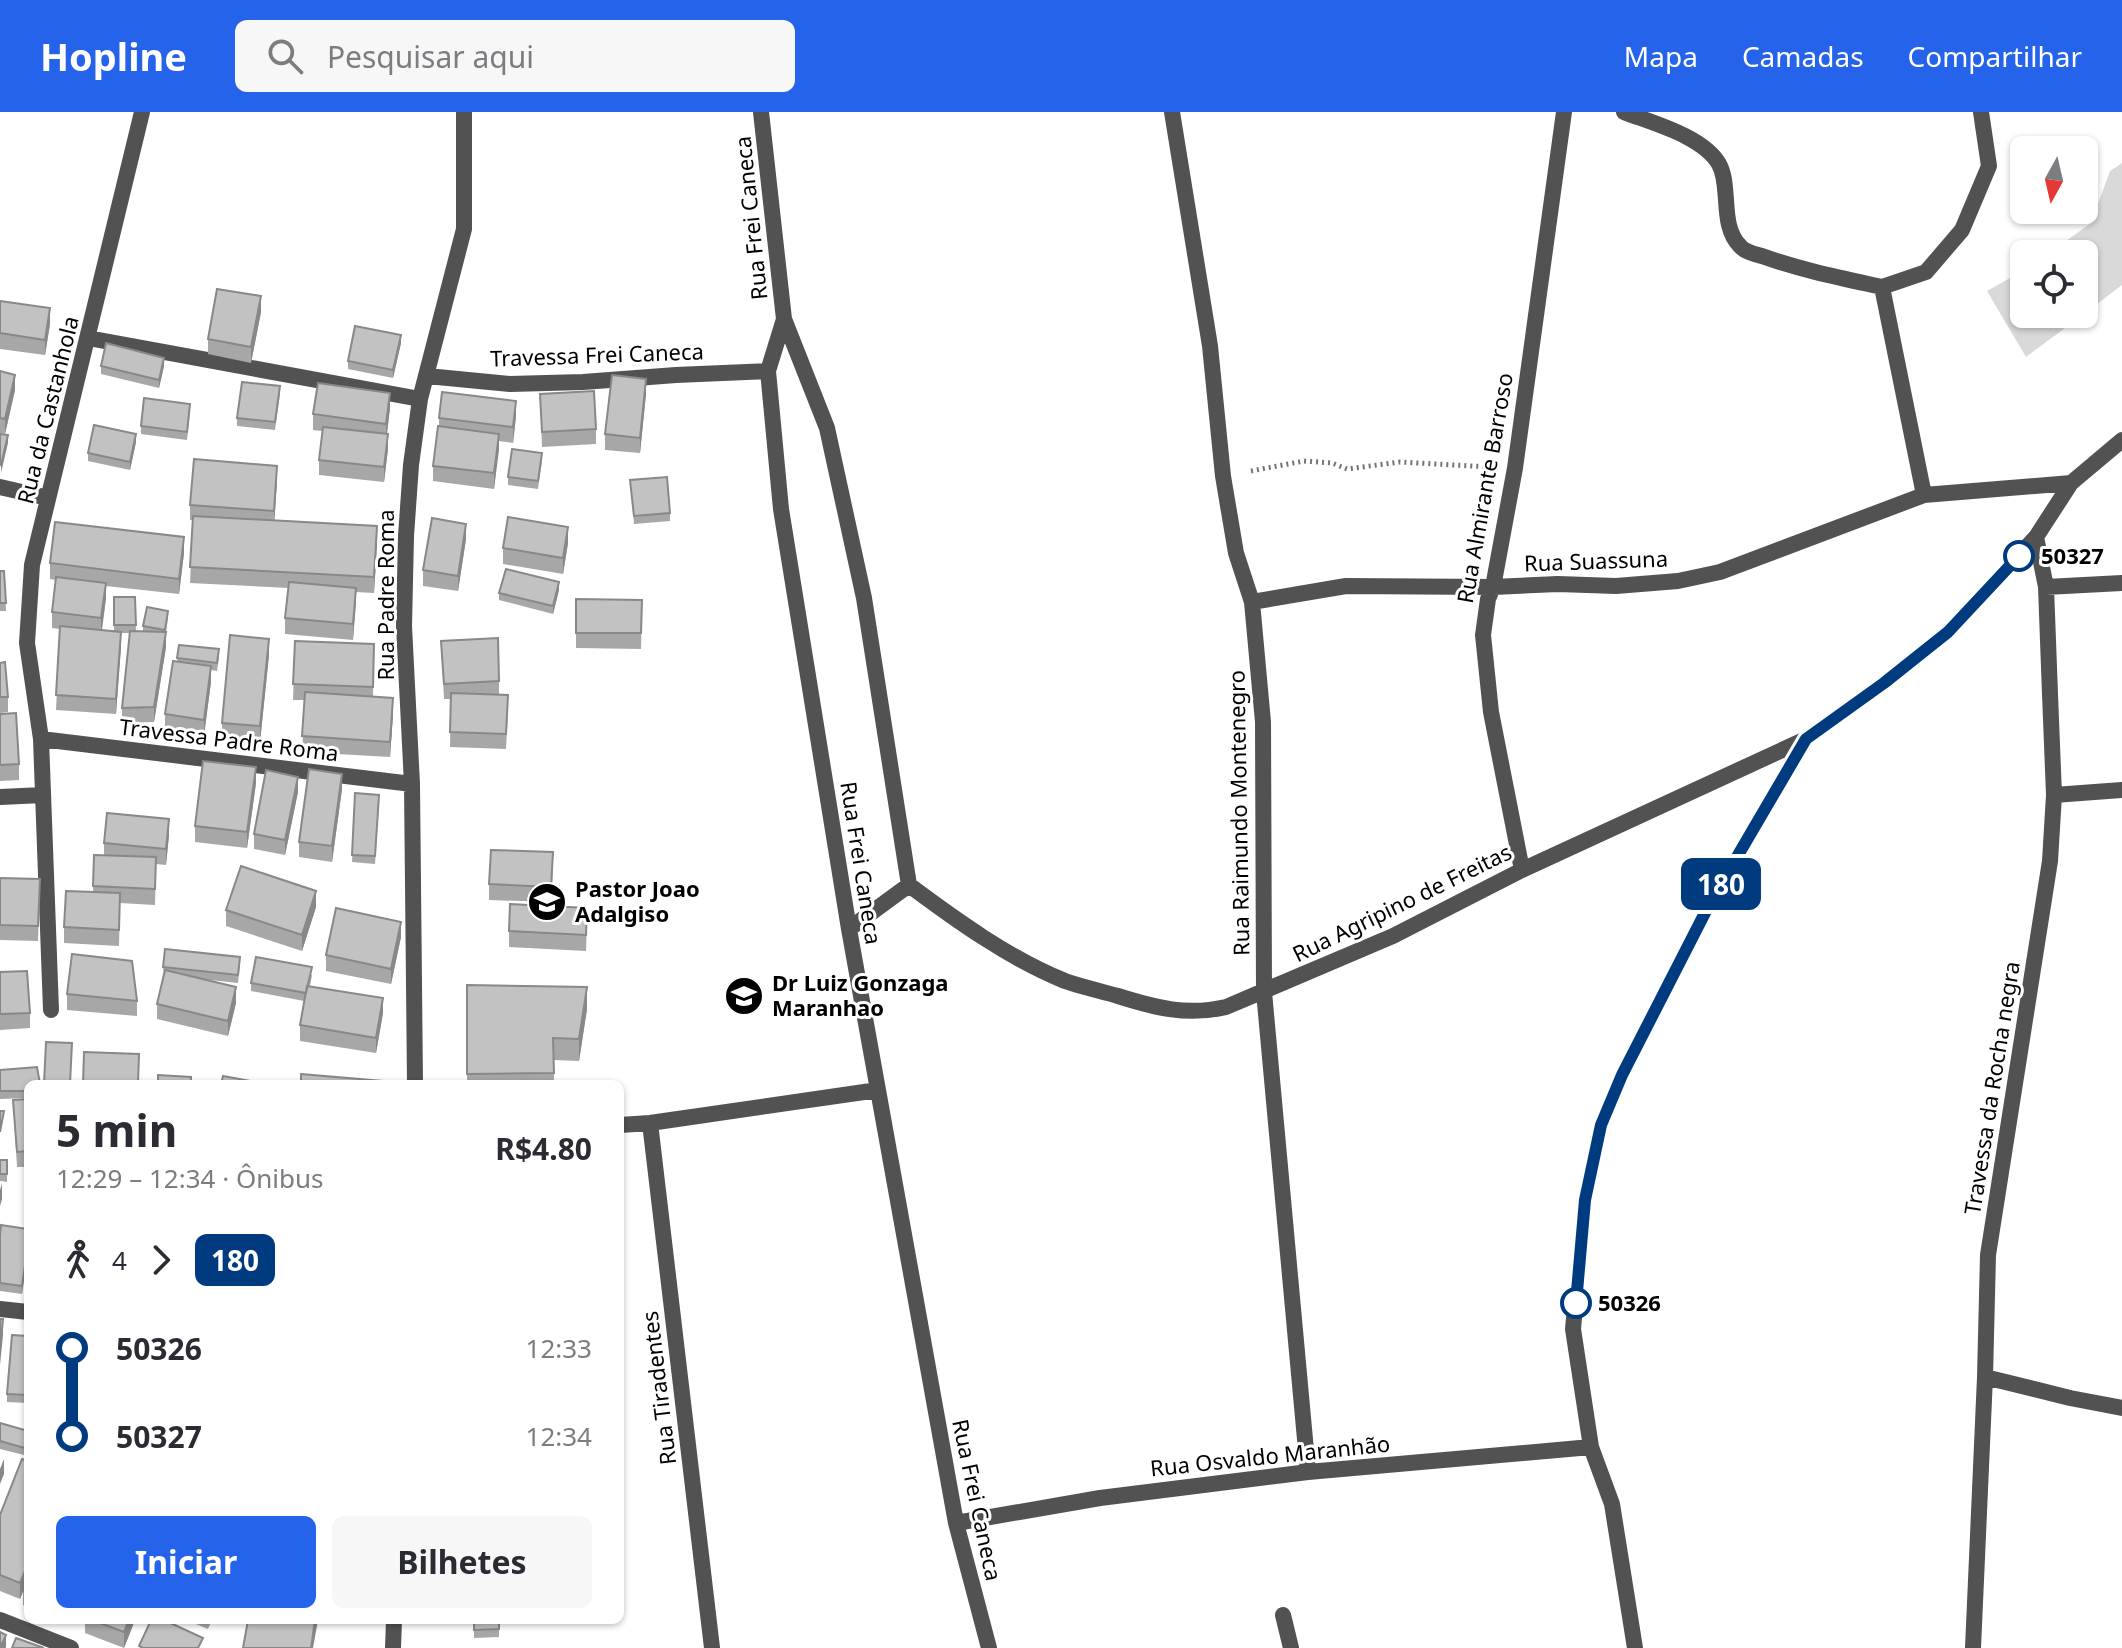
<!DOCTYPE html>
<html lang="pt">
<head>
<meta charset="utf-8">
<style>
  body { margin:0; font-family:"Noto Sans",sans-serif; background:#f7f7f7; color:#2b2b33; height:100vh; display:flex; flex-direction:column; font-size:30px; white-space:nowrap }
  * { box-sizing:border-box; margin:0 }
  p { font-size:26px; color:#7c7c81 }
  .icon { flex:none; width:44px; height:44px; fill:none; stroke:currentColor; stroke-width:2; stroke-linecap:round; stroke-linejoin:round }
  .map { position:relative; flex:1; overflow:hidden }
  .panel { position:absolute; left:24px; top:968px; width:600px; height:544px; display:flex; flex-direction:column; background:#fff; border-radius:12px; box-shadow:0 2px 6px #0004 }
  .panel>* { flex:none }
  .badge { padding:0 16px; border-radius:12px; font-size:28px; line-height:52px }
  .needle { width:52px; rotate:188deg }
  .controls { position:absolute; left:2010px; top:24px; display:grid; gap:16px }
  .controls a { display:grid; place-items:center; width:88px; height:88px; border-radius:12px; background:#fff; box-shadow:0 2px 6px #0004; font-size:40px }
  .map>.badge { position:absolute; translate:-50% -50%; box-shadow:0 0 0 4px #fff }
  .legs { display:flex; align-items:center; gap:12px; height:88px; padding:0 32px; font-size:26px }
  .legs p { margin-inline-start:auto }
  .summary { display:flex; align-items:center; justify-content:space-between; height:136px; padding:0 32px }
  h1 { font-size:44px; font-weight:700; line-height:60px }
  .action { display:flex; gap:16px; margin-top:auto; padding:16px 32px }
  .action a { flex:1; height:92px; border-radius:12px; background:#2563eb; color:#fff; font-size:32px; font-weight:700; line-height:92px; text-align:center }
  .action a+a { background:#f7f7f7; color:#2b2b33 }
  ul { padding:0 32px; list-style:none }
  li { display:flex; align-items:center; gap:28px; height:88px; font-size:30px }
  li i { display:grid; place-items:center; width:12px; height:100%; margin:0 10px; background:currentColor }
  li i::after { content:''; width:20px; height:20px; margin:-10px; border:6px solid; border-radius:50%; background:#fff }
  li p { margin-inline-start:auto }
  li:first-child i { background:linear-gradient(#0000 50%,currentColor 0) }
  li:last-child i { background:linear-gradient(currentColor 50%,#0000 0) }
  header { display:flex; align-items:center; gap:48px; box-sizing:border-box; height:112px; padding:0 40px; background:#2563eb; color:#fff }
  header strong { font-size:38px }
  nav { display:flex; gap:44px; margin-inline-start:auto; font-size:28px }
  .search { width:560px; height:72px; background:#f7f7f7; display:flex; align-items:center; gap:20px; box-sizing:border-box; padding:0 28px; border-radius:12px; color:#7c7c81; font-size:30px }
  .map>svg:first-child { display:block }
  .green { fill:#d9d9d9 }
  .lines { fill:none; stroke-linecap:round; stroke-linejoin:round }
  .path { stroke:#747474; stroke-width:5; stroke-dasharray:2 4; stroke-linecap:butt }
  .minor { stroke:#525252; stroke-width:16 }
  .wall { fill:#a7a7a7 }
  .shaded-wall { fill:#888 }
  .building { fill:#c2c2c2; stroke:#888; stroke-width:2 }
  .line-1-casing { stroke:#fff; stroke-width:18 }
  .line-1 { stroke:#003b80; stroke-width:12 }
  .stop-1-dot { fill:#fff; stroke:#003b80; stroke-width:4 }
  .labels { text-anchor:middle; stroke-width:6; stroke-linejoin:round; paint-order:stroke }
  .street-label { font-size:22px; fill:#000; stroke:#fff }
  .stop-label { font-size:22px; font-weight:bold; fill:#000; stroke:#fff; text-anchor:start }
  .poi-label { font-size:22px; font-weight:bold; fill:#000; stroke:#fff; text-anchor:start }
</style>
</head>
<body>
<header>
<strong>Hopline</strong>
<div class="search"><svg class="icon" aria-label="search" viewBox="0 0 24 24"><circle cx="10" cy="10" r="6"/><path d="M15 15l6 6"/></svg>Pesquisar aqui</div>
<nav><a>Mapa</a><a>Camadas</a><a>Compartilhar</a></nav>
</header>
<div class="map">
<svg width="2122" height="1536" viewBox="0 0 2122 1536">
  <rect width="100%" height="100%" fill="#fff"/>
  <path class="green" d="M 2122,51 L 2122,173 L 2084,202 L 2084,142 L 2048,142 L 2091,111 L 2110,59 Z
    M 2024,158 L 2024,202 L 2084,202 L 2026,245 L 1987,179 Z"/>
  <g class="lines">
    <path class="path" d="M 1251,359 L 1304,349 L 1332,351 L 1347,357 L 1400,350 L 1490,355"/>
    <path class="minor" d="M 761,0 L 784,207 L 768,259 L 781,397 L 849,817 L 956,1411 L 989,1536
      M 1172,0 L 1210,234 L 1223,364 L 1236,441 L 1252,490 L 1263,610 L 1264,880 L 1308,1360
      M 1624,0 C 1652,11 1703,24 1719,52 C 1725,63 1725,77 1726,88 C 1727,104 1728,122 1740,134 C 1745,140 1755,142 1762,144 C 1801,158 1841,166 1882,175 L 1924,383
      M 1882,175 L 1926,160 L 1962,118 L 1989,54 L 1981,0
      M 784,207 L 827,316 L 864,486 L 909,773
      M 88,226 L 420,287
      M 427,264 L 510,272 L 583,270 L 676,263 L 768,259
      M 0,375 L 48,386
      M 2046,475 L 2122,471
      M 1252,490 L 1346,474 L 1493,475 L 1558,472 L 1616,474 L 1678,469 L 1720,460 L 1924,383 L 2071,371
      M 41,627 L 412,672
      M 2054,683 L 2122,678
      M 0,685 L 43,683
      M 1522,758 L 1491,600 L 1483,523 L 1488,487 L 1493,475 L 1515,356 L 1564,0
      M 849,817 L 909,773 C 956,808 1010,847 1065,869 C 1082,875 1101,879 1118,884 C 1156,896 1187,904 1226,895 L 1393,824 L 1522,758 L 1806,627 L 1884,571 L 1948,520 L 2036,425 L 2071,371 L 2122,328
      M 51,898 L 41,627 L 27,531 L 32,453 L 142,0
      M 415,972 L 412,672 L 404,514 L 406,424 L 411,353 L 420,287 L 464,117 L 464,0
      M 650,1011 L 712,1536
      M 620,1013 L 650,1011 L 878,978
      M 0,1197 L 28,1200
      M 1985,1265 L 2070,1286 L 2122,1296
      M 956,1411 L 1100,1386 L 1308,1360 L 1591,1335
      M 1283,1503 L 1291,1536
      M 0,1508 L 71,1536
      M 393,1536 L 394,1508
      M 1635,1536 L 1612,1392 L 1591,1335 L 1573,1217 L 1585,1088 L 1601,1013 L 1622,963 L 1710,791 L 1806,627
      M 1973,1536 L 1985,1265 L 1988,1143 L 2050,749 L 2054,683 L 2050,582 L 2046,475 L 2036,425"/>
  </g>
  <path class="wall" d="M 0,189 L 50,212 L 45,243 L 0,237 Z
    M 261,200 L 251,251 L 208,242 L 208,227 Z
    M 401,231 L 393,266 L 348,257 L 348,249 Z
    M 101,254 L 164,254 L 159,276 L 101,262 Z
    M 0,259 L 15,278 L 5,322 L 0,321 Z
    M 280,282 L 275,318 L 237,314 L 237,306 Z
    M 540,282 L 596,317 L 596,332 L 542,335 Z
    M 646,282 L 640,341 L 605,338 L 605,322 Z
    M 390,296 L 387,322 L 388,337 L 384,370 L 319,363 L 319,348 L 322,319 L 313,318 L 313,302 Z
    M 190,300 L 187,328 L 141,322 L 141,314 Z
    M 516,304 L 513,331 L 499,329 L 494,377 L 433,369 L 433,354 L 439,315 L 439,306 Z
    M 136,330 L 130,358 L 88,349 L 88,341 Z
    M 542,349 L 538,377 L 508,373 L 508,365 Z
    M 630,368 L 670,401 L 670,409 L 634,412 Z
    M 277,369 L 274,408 L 377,430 L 374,481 L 356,480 L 353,528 L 285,522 L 285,506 L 289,476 L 190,471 L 193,408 L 190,408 L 190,393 Z
    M 466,427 L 458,479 L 423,474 L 423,458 Z
    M 568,431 L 563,462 L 503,452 L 503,436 Z
    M 184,441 L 179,482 L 106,474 L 106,486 L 102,519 L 114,520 L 114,485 L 135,485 L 136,519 L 143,519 L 143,514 L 168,506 L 166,520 L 166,535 L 154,610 L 122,611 L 122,596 L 130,521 L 121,521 L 116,602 L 56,598 L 60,517 L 52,516 L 52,500 L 56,468 L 50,467 L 50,451 Z
    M 0,459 L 4,459 L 6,499 L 0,499 Z
    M 559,478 L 553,502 L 499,488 L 499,481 Z
    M 576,487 L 642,488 L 641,537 L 576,536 Z
    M 295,529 L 374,532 L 373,585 L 393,602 L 390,645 L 302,640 L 305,588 L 293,588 Z
    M 441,529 L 499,569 L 499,583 L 508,599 L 506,637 L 450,635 L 451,587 L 444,587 Z
    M 179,533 L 219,545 L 217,559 L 211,558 L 211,570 L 204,623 L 165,618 L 165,602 L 177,549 Z
    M 269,543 L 260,630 L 222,626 L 222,611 Z
    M 0,551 L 8,585 L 8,600 L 0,601 Z
    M 0,602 L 19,652 L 19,668 L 0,669 Z
    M 256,671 L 247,736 L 195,730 L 195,714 Z
    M 342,677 L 332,750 L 299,745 L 299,730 Z
    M 298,680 L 285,743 L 254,737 L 254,722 Z
    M 355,681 L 379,691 L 375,752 L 352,750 Z
    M 169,723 L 166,753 L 156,752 L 155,793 L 120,791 L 119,834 L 64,831 L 64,815 L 93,780 L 94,743 L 104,743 L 104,731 Z
    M 553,756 L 551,790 L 489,788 L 489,772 Z
    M 0,766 L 40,767 L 38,829 L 0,828 Z
    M 316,795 L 302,839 L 226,814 L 226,798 Z
    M 587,812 L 586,839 L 509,835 L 509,819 Z
    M 401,825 L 391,872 L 326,859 L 326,843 Z
    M 240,853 L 238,871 L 201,867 L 236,891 L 228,924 L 157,907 L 157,892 L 164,863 L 163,855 Z
    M 0,860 L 30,901 L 30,916 L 0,918 Z
    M 312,863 L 310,874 L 383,901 L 376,941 L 300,929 L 300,913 L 304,889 L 251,879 L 251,871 Z
    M 467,873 L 587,897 L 579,949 L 554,948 L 554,972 L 467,972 Z
    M 67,882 L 137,889 L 137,904 L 67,898 Z
    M 0,958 L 28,972 L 28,986 L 0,987 Z
    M 28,987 L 28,1055 L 17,1055 L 13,988 Z
    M 0,1048 L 7,1048 L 7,1070 L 0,1069 Z
    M 28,1117 L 22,1182 L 0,1179 L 0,1123 Z
    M 28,1224 L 28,1291 L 7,1290 L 7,1282 Z
    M 0,1311 L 28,1319 L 28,1344 L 0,1337 Z
    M 0,1403 L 28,1468 L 28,1496 L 23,1493 L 23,1479 L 20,1487 L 0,1479 Z
    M 85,1508 L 135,1508 L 124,1536 L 85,1521 Z
    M 186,1508 L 212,1508 L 208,1517 Z
    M 474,1508 L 499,1508 L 499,1525 L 474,1526 Z"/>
  <path class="shaded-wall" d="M 261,184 L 261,200 L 251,251 L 251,235 Z
    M 50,196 L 50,212 L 45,243 L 45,228 Z
    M 401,223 L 401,231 L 393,266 L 393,258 Z
    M 164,246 L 164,254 L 159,276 L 159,268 Z
    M 15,263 L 15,278 L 5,322 L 5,307 Z
    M 646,267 L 646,282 L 640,341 L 640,326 Z
    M 390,281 L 390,296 L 386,328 L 386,312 Z
    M 516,289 L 516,304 L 513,331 L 513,315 Z
    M 136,322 L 136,330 L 130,358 L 130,350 Z
    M 388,322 L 388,337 L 384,370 L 384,355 Z
    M 499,322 L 499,338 L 494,377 L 494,361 Z
    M 8,323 L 8,331 L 1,361 L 1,353 Z
    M 277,354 L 277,369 L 274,415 L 274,399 Z
    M 466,412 L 466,427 L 458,479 L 458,464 Z
    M 377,414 L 377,430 L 374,481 L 374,465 Z
    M 568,415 L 568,431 L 563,462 L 563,446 Z
    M 184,425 L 184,441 L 179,482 L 179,467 Z
    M 559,470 L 559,478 L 553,502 L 553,494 Z
    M 106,471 L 106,486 L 101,522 L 101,506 Z
    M 356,476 L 356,491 L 353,528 L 353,512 Z
    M 121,520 L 121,536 L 116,602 L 116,587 Z
    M 166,520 L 166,535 L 154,610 L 154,595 Z
    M 269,527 L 269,543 L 260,630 L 260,614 Z
    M 211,554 L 211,570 L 204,623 L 204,608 Z
    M 393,586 L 393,602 L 390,645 L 390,630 Z
    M 256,655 L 256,671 L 247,736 L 247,720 Z
    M 342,662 L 342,677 L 332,750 L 332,734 Z
    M 298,665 L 298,680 L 285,743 L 285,728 Z
    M 169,707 L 169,723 L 166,753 L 166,737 Z
    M 316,779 L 316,795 L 302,839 L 302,823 Z
    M 401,810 L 401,825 L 391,872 L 391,857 Z
    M 236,875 L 236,891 L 228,924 L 228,909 Z
    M 587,875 L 587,897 L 579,949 L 579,927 Z
    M 383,886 L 383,901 L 376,941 L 376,926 Z
    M 2,1071 L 2,1087 L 0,1094 L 0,1078 Z
    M 28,1133 L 28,1141 L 22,1182 L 22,1174 Z
    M 3,1207 L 3,1223 L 0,1253 L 0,1238 Z
    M 4,1347 L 4,1362 L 0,1372 L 0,1357 Z
    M 28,1452 L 28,1467 L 20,1487 L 20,1471 Z
    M 129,1508 L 135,1508 L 124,1536 L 124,1520 Z
    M 315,1508 L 318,1508 L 313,1536 L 311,1536 Z
    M 6,1523 L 6,1536 L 0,1536 Z"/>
  <path class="building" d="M 217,177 L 261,184 L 251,235 L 208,227 Z
    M 0,189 L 50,196 L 45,228 L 0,221 Z
    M 355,214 L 401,223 L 393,258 L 348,249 Z
    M 106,231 L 164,246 L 159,268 L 101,254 Z
    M 0,259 L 15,263 L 5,307 L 0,306 Z
    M 612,263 L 646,267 L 640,326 L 605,322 Z
    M 242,270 L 280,274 L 275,310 L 237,306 Z
    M 318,271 L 390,281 L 386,312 L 313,302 Z
    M 594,279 L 596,317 L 542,320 L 540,282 Z
    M 442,280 L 516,289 L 513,315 L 439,306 Z
    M 144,286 L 190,292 L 187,320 L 141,314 Z
    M 94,313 L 136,322 L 130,350 L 88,341 Z
    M 438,314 L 499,322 L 494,361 L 433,354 Z
    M 323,315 L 388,322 L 384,355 L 319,348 Z
    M 0,322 L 8,323 L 1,353 L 0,353 Z
    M 512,337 L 542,341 L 538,369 L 508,365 Z
    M 194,347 L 277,354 L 274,399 L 190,393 Z
    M 667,365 L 670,401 L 634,404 L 630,368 Z
    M 193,404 L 377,414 L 374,465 L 190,455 Z
    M 508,405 L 568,415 L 563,446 L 503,436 Z
    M 432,406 L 466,412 L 458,464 L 423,458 Z
    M 55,410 L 184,425 L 179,467 L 50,451 Z
    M 506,457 L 559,470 L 553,494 L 499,481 Z
    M 0,459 L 4,459 L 6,491 L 0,491 Z
    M 56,465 L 106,471 L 101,506 L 52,500 Z
    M 289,470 L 356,476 L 353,512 L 285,506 Z
    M 114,485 L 135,485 L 136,513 L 114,513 Z
    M 576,487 L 642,488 L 641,521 L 576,521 Z
    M 147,495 L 168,499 L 165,518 L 143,514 Z
    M 60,514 L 121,520 L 116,587 L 56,583 Z
    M 130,519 L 166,520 L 154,595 L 122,596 Z
    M 230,523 L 269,527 L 260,614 L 222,611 Z
    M 498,526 L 499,569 L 444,572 L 441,529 Z
    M 295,529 L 374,532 L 373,575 L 293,572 Z
    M 179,533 L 219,537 L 217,551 L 177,546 Z
    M 173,549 L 211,554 L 204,608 L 165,602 Z
    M 5,550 L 8,585 L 0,585 L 0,551 Z
    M 305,580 L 393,586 L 390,630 L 302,624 Z
    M 451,581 L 508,583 L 506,622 L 450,620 Z
    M 16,601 L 19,652 L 0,653 L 0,602 Z
    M 203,649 L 256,655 L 247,720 L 195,714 Z
    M 309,657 L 342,662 L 332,734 L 299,730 Z
    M 266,658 L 298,665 L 285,728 L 254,722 Z
    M 355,681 L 379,683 L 375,744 L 352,743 Z
    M 107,701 L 169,707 L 166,737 L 104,731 Z
    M 491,738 L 553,740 L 551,775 L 489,772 Z
    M 94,743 L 156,745 L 155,777 L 93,774 Z
    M 241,754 L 316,779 L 302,823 L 226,798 Z
    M 0,766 L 40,767 L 38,814 L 0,813 Z
    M 66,779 L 120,781 L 119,818 L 64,815 Z
    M 510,792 L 587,796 L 586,823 L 509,819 Z
    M 336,796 L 401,810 L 391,857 L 326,843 Z
    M 165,837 L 240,845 L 238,863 L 163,855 Z
    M 72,842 L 132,849 L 137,889 L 67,882 Z
    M 256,845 L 312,855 L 306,881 L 251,871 Z
    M 165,858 L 236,875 L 228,909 L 157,892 Z
    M 27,859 L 30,901 L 0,902 L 0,860 Z
    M 467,873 L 587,875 L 579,927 L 553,926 L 554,961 L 467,962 Z
    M 307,874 L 383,886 L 376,926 L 300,913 Z
    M 46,930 L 72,931 L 70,972 L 44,972 Z
    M 84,940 L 139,942 L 138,972 L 83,972 Z
    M 37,955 L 40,972 L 28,972 L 28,979 L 0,979 L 0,958 Z
    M 301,962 L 382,969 L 381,972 L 301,972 Z
    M 158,963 L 191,965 L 191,972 L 158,972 Z
    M 223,964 L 267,972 L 221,972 Z
    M 28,987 L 28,1039 L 17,1040 L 13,988 Z
    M 0,999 L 4,999 L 0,1020 Z
    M 0,1048 L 7,1048 L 7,1062 L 0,1062 Z
    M 1,1113 L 28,1117 L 28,1133 L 22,1174 L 0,1171 L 0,1123 Z
    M 0,1207 L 3,1207 L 0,1238 Z
    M 12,1223 L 28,1224 L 28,1283 L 7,1282 Z
    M 0,1311 L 28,1319 L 28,1337 L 0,1329 Z
    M 22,1347 L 28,1349 L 28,1452 L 20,1471 L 0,1463 L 0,1403 Z
    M 28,1468 L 28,1480 L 23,1478 Z
    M 92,1508 L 129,1508 L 124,1520 Z
    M 151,1508 L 164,1508 L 203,1526 L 198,1536 L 143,1536 L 139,1534 Z
    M 248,1508 L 315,1508 L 311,1536 L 243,1536 Z
    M 474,1508 L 499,1508 L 499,1517 L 474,1518 Z
    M 0,1520 L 6,1523 L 0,1536 Z
    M 16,1526 L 44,1536 L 12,1536 Z"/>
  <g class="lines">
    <defs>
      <path id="line-1" d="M 1576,1191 L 1585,1088 L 1601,1013 L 1622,963 L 1710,791 L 1806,627 L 1884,571 L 1948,520 L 2019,444"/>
    </defs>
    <use href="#line-1" class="line-1-casing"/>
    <use href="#line-1" class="line-1"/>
  </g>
  <defs>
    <symbol id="school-disc" viewBox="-11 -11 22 22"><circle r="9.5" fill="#000" stroke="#fff"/><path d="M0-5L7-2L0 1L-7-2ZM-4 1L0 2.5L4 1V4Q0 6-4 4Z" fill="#fff"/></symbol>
  </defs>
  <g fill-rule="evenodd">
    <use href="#school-disc" x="525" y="768" width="44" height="44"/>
    <use href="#school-disc" x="722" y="862" width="44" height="44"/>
  </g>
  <g class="stop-1-dot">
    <circle cx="2019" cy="444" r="14"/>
    <circle cx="1576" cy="1191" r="14"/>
  </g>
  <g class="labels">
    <g class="street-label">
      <text transform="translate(751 106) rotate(-96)" y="8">Rua Frei Caneca</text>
      <text transform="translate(597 243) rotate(-2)" y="8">Travessa Frei Caneca</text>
      <text transform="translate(48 298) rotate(-76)" y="8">Rua da Castanhola</text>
      <text transform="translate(1485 376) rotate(-80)" y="8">Rua Almirante Barroso</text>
      <text transform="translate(1596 449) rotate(-2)" y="8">Rua Suassuna</text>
      <text transform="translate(386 483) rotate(-90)" y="8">Rua Padre Roma</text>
      <text transform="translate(229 628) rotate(7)" y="8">Travessa Padre Roma</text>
      <text transform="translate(1239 701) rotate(-91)" y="8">Rua Raimundo Montenegro</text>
      <text transform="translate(861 751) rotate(81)" y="8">Rua Frei Caneca</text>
      <text transform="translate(1402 791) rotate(-26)" y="8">Rua Agripino de Freitas</text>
      <text transform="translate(1992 976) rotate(-81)" y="8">Travessa da Rocha negra</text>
      <text transform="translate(659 1276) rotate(-97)" y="8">Rua Tiradentes</text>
      <text transform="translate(1270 1344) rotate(-6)" y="8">Rua Osvaldo Maranhão</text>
      <text transform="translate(977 1388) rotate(78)" y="8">Rua Frei Caneca</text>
    </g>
    <g class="stop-label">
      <text x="2041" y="452">50327</text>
      <text x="1598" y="1199">50326</text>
    </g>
    <g class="poi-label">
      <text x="575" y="785">Pastor Joao<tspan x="575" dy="25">Adalgiso</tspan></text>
      <text x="772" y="879">Dr Luiz Gonzaga<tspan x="772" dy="25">Maranhao</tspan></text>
    </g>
  </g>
</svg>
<div class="controls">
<a><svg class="needle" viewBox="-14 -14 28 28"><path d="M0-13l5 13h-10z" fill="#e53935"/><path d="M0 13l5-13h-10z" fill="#7c7c81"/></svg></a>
<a><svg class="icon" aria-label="locate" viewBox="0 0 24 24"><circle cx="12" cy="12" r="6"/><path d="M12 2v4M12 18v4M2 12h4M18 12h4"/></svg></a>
</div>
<b class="badge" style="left:1721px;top:772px;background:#003b80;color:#fff">180</b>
<section class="panel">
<div class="summary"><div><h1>5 min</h1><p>12:29 – 12:34 · Ônibus</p></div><b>R$4.80</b></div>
<div class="legs"><svg class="icon" aria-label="walk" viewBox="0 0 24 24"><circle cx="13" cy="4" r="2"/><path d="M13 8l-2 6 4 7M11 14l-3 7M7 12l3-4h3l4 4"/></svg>4<svg class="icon" aria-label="forward" viewBox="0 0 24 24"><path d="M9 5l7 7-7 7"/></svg><b class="badge" style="background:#003b80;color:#fff">180</b></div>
<ul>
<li><i style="color:#003b80"></i><b>50326</b><p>12:33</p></li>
<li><i style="color:#003b80"></i><b>50327</b><p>12:34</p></li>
</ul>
<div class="action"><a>Iniciar</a><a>Bilhetes</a></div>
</section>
</div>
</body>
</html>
